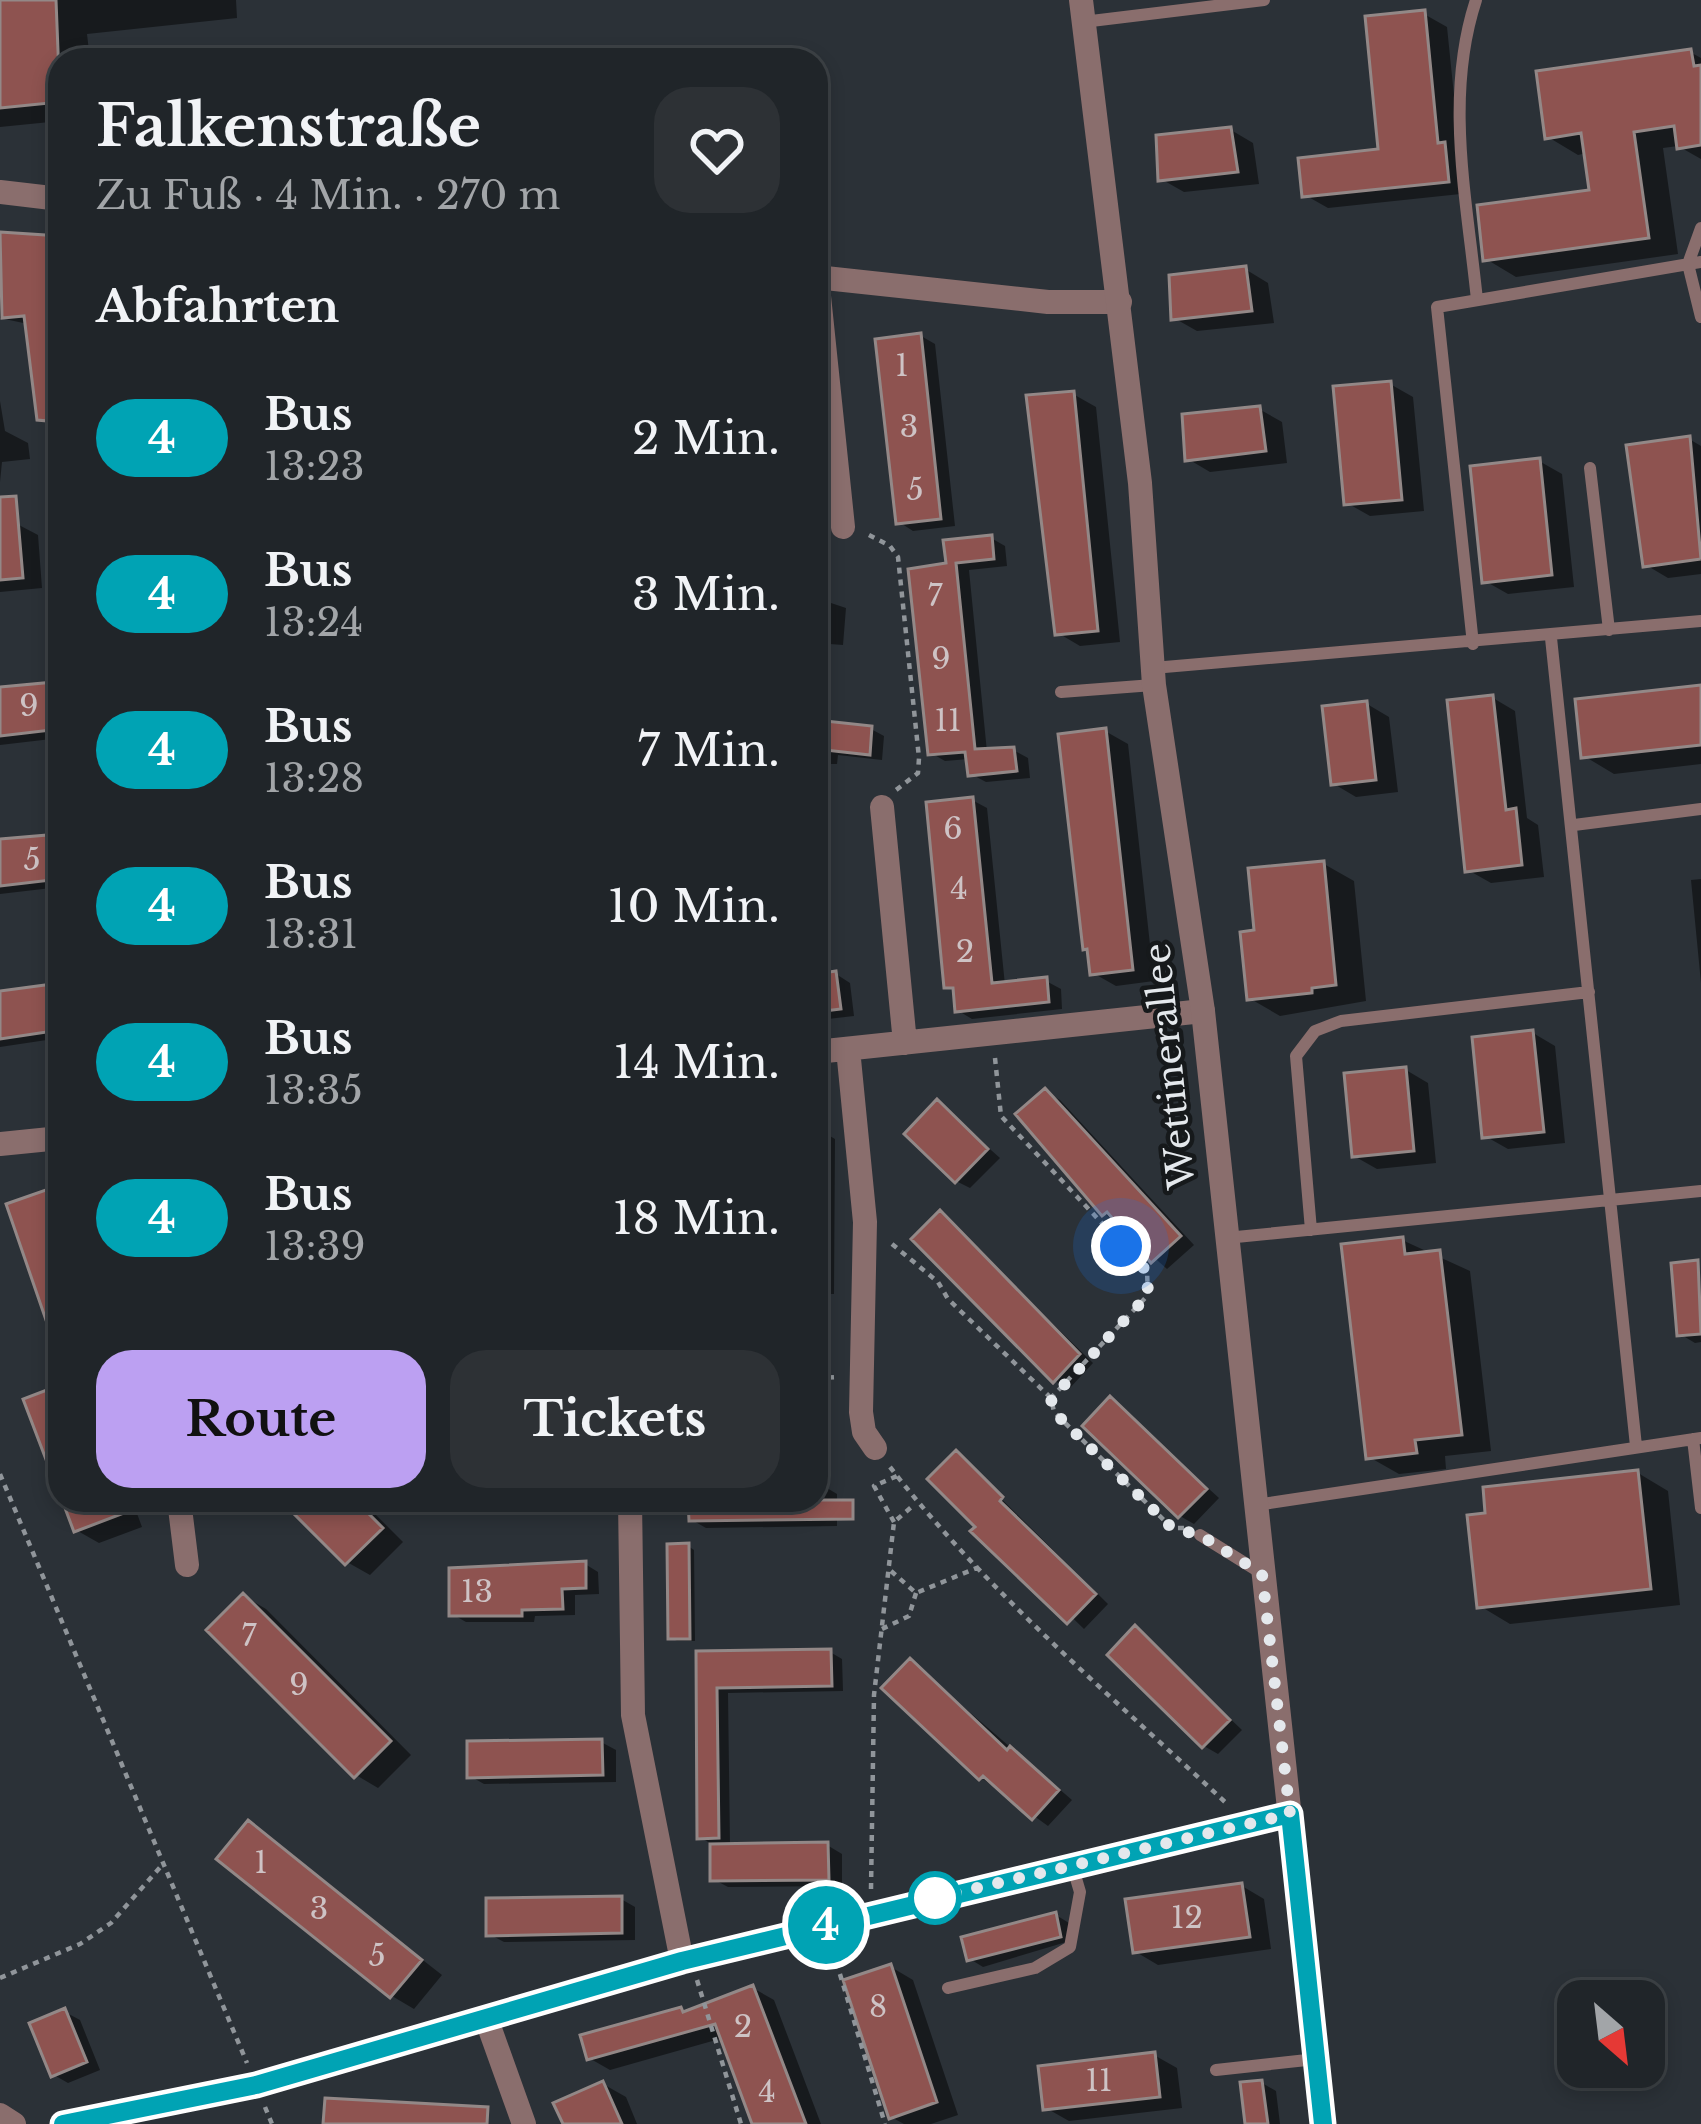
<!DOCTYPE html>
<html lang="de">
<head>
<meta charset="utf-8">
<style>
  body { margin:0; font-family:"Libre Baskerville",serif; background:#2d3135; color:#f1f3f6; height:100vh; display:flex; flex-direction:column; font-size:45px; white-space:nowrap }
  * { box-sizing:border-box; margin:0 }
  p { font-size:39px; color:#a2a5a8 }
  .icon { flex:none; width:66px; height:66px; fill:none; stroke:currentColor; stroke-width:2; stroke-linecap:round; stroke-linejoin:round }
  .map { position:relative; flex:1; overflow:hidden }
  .panel { position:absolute; left:48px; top:48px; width:780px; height:1464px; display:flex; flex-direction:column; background:#202529; border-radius:36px; box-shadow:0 6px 18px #0003,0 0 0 3px #3d4246 }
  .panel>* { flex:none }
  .badge { padding:0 24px; border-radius:39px; font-size:42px; line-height:78px }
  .needle { width:78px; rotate:152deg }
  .buttons { position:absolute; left:1557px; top:1980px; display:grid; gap:24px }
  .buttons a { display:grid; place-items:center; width:108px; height:108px; border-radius:24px; background:#202529; box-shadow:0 6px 18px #0003,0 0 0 3px #3d4246; font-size:60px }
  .you { position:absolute; width:60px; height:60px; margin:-30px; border:9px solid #fff; border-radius:50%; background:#1a73e8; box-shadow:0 0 0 18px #1a73e833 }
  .map>.badge { position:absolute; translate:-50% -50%; box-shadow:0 0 0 6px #fff }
  h2 { padding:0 48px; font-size:45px; line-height:108px }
  .round { display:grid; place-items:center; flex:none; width:126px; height:126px; border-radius:36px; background:#2d3135 }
  .summary { display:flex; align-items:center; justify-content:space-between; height:204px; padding:0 48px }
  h1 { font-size:57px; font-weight:800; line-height:90px }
  .button { display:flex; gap:24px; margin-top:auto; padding:24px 48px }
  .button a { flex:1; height:138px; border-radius:36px; background:#bca0f2; color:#111; font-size:48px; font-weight:800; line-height:138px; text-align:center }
  .button a+a { background:#2d3135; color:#f1f3f6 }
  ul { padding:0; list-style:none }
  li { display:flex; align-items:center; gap:36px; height:156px; padding:0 48px }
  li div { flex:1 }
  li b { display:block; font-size:45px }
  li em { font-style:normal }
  li .badge { min-width:132px; font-weight:700; text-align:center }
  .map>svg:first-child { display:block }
  .shadow { fill:#0007 }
  .building { fill:#8e5350; stroke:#938887; stroke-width:3 }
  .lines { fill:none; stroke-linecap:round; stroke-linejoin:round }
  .path { stroke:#90959a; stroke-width:4.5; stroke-dasharray:6 6; stroke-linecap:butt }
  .service { stroke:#8a6e6d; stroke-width:12 }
  .minor { stroke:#8a6e6d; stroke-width:24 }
  .tertiary { stroke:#8a6e6d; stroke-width:24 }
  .line-casing { stroke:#fff; stroke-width:27 }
  .line { stroke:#00a3b4; stroke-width:18 }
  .walk { stroke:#e4e8ec; stroke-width:12; stroke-dasharray:0 21.6 }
  .stop-dot { fill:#fff; stroke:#00a3b4; stroke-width:6 }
  .labels { text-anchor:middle; stroke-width:9; stroke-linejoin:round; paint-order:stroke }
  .number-label { font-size:30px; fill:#cec3c5 }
  .street-label { font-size:36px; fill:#e4e8ec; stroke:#16191b }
</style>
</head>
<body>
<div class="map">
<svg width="1701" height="2124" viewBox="0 0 1701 2124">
  <rect width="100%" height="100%" fill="#2b3137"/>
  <path class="shadow" d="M 0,0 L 236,0 L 237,18 L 87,34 L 90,60 L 60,60 L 60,121 L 0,127 Z
    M 1424,14 L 1447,27 L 1460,154 L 1470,193 L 1328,208 L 1305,195 L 1382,152 Z
    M 1690,52 L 1701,58 L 1701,159 L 1678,146 L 1663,148 L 1678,254 L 1516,277 L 1486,259 L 1593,192 L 1587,153 L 1578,155 L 1548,137 Z
    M 1231,130 L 1253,143 L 1259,184 L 1184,192 L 1161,179 Z
    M 60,239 L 60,347 L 28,324 L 0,318 L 0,269 L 22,267 Z
    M 1245,269 L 1268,283 L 1274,323 L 1197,331 L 1174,318 Z
    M 921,336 L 935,344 L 955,526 L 913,531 L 899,522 Z
    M 1390,384 L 1413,397 L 1424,511 L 1370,516 L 1347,503 Z
    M 1073,394 L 1096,407 L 1120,642 L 1080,646 L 1058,633 Z
    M 0,401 L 5,431 L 28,443 L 30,459 L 2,462 L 0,482 Z
    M 1259,409 L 1282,422 L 1287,463 L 1210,472 L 1188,459 Z
    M 1689,439 L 1701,446 L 1701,574 L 1668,578 L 1646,565 Z
    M 1539,461 L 1562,474 L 1574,587 L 1508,594 L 1485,581 Z
    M 17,524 L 38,535 L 42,588 L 0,592 L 0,525 Z
    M 991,538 L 1005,546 L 1007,566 L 969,570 L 987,752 L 1013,750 L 1028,758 L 1030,778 L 986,782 L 971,774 L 969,759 L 945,761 L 931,753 L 949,566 Z
    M 816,598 L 846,608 L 843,645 L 816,643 Z
    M 54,685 L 60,688 L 60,738 L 0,745 L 0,691 Z
    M 1701,688 L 1701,764 L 1614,774 L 1584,756 Z
    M 1493,698 L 1515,711 L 1527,818 L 1538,825 L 1544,877 L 1491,883 L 1468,870 Z
    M 1367,704 L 1389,717 L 1398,792 L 1356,797 L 1334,784 Z
    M 816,721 L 871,729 L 884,736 L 882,760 L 838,755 L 837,764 L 816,764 Z
    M 1105,731 L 1128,744 L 1154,981 L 1116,986 L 1093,973 Z
    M 972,800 L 987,808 L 1005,985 L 1046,981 L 1061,989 L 1062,1009 L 972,1019 L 957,1010 L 956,991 L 947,986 Z
    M 60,838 L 60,887 L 0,894 L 0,843 Z
    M 1324,864 L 1354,881 L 1366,1001 L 1280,1016 L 1249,998 L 1257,933 Z
    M 1701,879 L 1701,983 L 1691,880 Z
    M 836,974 L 850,983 L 854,1016 L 819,1020 L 816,1025 L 816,975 Z
    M 60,985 L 60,1038 L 0,1047 L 0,993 Z
    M 1533,1033 L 1555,1046 L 1565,1143 L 1508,1149 L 1485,1136 Z
    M 1406,1070 L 1428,1083 L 1436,1163 L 1377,1169 L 1354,1156 Z
    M 1045,1092 L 1060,1100 L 1194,1245 L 1167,1269 L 1104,1213 Z
    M 938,1103 L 1000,1158 L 970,1188 L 956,1181 Z
    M 823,1132 L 835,1139 L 834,1294 L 816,1294 L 816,1133 Z
    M 940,1214 L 1093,1363 L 1069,1389 L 1055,1381 Z
    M 1402,1240 L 1470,1271 L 1491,1451 L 1445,1456 L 1446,1469 L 1399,1474 L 1369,1457 Z
    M 1697,1263 L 1701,1342 L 1695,1343 L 1680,1334 Z
    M 816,1314 L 824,1319 L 825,1357 L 816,1357 Z
    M 1111,1400 L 1219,1498 L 1194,1524 L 1180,1516 Z
    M 956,1454 L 1108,1604 L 1084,1629 L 979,1527 Z
    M 1638,1473 L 1668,1491 L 1680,1605 L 1510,1624 L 1480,1606 Z
    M 822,1485 L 837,1494 L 837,1526 L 706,1528 L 692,1520 L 691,1500 L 816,1500 L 816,1486 Z
    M 65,1500 L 132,1500 L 142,1527 L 99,1543 L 76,1530 Z
    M 285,1500 L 361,1500 L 403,1542 L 370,1575 L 347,1562 Z
    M 688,1546 L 694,1550 L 695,1641 L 677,1641 L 671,1638 Z
    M 585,1564 L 598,1572 L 599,1594 L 575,1595 L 575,1615 L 535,1616 L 534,1622 L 466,1622 L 452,1614 Z
    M 244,1596 L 266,1609 L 411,1755 L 378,1788 L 356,1775 Z
    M 1136,1629 L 1242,1730 L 1218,1754 L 1204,1746 Z
    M 830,1652 L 842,1659 L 843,1691 L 728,1693 L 730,1846 L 827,1845 L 842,1854 L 842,1886 L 728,1887 L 713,1879 L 713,1845 L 700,1837 L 699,1654 Z
    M 910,1661 L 1072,1800 L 1048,1826 L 980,1777 Z
    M 601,1742 L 616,1750 L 616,1782 L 484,1784 L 470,1776 Z
    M 249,1824 L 442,1975 L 414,2009 L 392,1996 Z
    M 1242,1886 L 1264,1899 L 1271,1949 L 1158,1965 L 1136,1952 Z
    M 621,1899 L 635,1907 L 635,1940 L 504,1942 L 489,1934 Z
    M 1056,1915 L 1069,1923 L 1073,1940 L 983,1967 L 970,1959 Z
    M 891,1967 L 913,1980 L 958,2115 L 931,2124 L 904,2124 L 891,2117 Z
    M 753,1988 L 774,2000 L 821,2124 L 756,2124 L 723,2038 L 610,2070 L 589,2058 L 681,2010 L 687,2014 Z
    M 65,2012 L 80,2020 L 100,2070 L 68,2083 L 54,2075 Z
    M 1154,2055 L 1177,2068 L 1182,2108 L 1069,2121 L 1046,2108 Z
    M 1262,2083 L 1276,2091 L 1280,2124 L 1248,2124 Z
    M 603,2084 L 626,2097 L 637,2124 L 566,2124 Z"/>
  <path class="building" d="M 0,0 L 56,0 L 60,102 L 0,108 Z
    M 1425,10 L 1438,143 L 1445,142 L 1449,182 L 1302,197 L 1298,158 L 1378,149 L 1365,16 Z
    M 1691,49 L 1694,66 L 1701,65 L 1701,145 L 1677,149 L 1674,126 L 1634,132 L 1649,238 L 1483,261 L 1477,205 L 1589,190 L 1581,133 L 1545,139 L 1536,71 Z
    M 1231,127 L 1238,172 L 1158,181 L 1156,135 Z
    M 0,232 L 60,236 L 60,422 L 37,420 L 24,316 L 2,318 Z
    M 1246,266 L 1252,311 L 1171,320 L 1169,275 Z
    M 921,333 L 941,519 L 896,524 L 875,339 Z
    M 1391,381 L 1402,500 L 1344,505 L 1333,386 Z
    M 1074,391 L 1098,631 L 1055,635 L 1026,395 Z
    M 1260,406 L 1266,451 L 1185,461 L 1182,414 Z
    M 1690,436 L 1701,559 L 1643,567 L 1626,445 Z
    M 1540,458 L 1552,575 L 1482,583 L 1470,466 Z
    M 16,496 L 23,578 L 0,580 L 0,497 Z
    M 992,535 L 994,559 L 956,563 L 975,749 L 1014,747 L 1017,771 L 968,776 L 965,752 L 928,755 L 908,569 L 946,563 L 943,540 Z
    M 55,682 L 60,729 L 0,736 L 0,687 Z
    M 1701,685 L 1701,745 L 1581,758 L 1575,699 Z
    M 1493,695 L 1506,810 L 1516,808 L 1522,865 L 1465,872 L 1447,700 Z
    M 1367,701 L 1376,780 L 1331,785 L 1322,706 Z
    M 816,720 L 872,726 L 870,755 L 816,749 Z
    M 1106,728 L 1133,970 L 1090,975 L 1087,949 L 1083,950 L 1058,734 Z
    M 973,797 L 992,983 L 1047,977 L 1049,1002 L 955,1012 L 953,988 L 944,988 L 926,802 Z
    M 60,834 L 60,879 L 0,886 L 0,839 Z
    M 1324,861 L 1336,985 L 1312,988 L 1312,993 L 1247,1000 L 1240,932 L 1254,930 L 1248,868 Z
    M 836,971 L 841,1009 L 816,1012 L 816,974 Z
    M 60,983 L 60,1030 L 0,1039 L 0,991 Z
    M 1533,1030 L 1544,1132 L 1482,1138 L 1472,1037 Z
    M 1406,1067 L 1414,1151 L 1352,1157 L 1344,1073 Z
    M 1045,1088 L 1181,1236 L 1151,1263 L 1107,1212 L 1102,1216 L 1015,1114 Z
    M 937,1099 L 988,1149 L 955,1183 L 904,1134 Z
    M 60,1185 L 60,1352 L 57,1352 L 6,1204 Z
    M 940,1210 L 1080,1354 L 1053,1383 L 911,1239 Z
    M 1403,1237 L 1405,1254 L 1440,1250 L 1462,1435 L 1415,1440 L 1417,1453 L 1366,1459 L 1341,1244 Z
    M 1698,1260 L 1701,1334 L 1677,1336 L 1671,1263 Z
    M 60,1385 L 60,1491 L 58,1491 L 23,1399 Z
    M 1110,1396 L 1207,1489 L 1178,1518 L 1082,1426 Z
    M 956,1450 L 1003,1497 L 1000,1501 L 1096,1594 L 1067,1624 L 970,1531 L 975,1527 L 927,1479 Z
    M 1638,1470 L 1651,1589 L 1477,1608 L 1467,1515 L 1485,1513 L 1483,1487 Z
    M 62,1500 L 153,1500 L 153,1502 L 74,1532 Z
    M 280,1500 L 355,1500 L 383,1528 L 345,1565 Z
    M 688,1500 L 853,1500 L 853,1519 L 689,1521 Z
    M 689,1543 L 690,1639 L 668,1639 L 667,1544 Z
    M 586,1561 L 586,1588 L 562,1589 L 563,1609 L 522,1610 L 522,1616 L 449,1616 L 449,1568 Z
    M 243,1593 L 391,1741 L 354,1778 L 206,1630 Z
    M 1135,1625 L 1230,1720 L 1202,1748 L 1107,1655 Z
    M 831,1649 L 832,1686 L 717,1688 L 719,1838 L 697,1839 L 696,1651 Z
    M 910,1658 L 1007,1750 L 1010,1746 L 1059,1790 L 1032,1820 L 983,1776 L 979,1780 L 881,1688 Z
    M 602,1739 L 603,1775 L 467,1778 L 467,1741 Z
    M 248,1820 L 422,1960 L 390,1998 L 216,1859 Z
    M 828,1842 L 829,1880 L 710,1881 L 710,1844 Z
    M 1242,1883 L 1250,1937 L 1133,1953 L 1125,1899 Z
    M 622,1896 L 622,1933 L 486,1936 L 486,1898 Z
    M 1056,1912 L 1061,1937 L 967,1961 L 961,1937 Z
    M 891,1964 L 937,2102 L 889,2119 L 843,1980 Z
    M 753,1985 L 806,2124 L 752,2124 L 715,2024 L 587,2060 L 580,2035 L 681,2007 L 683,2012 Z
    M 65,2008 L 87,2062 L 51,2077 L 29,2023 Z
    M 1155,2052 L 1160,2097 L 1043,2110 L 1038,2066 Z
    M 1262,2080 L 1268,2124 L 1245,2124 L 1240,2082 Z
    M 603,2081 L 622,2124 L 563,2124 L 553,2103 Z
    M 325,2098 L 488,2107 L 487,2124 L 323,2124 Z"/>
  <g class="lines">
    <path class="path" d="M 869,535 L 890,546 L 898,557 L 919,758 L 918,773 L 896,790
      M 995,1058 L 1001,1116 L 1147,1271 L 1148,1295 L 1051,1398
      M 892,1244 L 938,1282 L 948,1299 L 1051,1398 L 1054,1412 L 1172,1528 L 1184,1528
      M 816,1378 L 838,1377
      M 890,1467 C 986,1591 1110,1695 1225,1802
      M 0,1474 L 247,2063
      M 894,1522 L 874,1486 L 897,1476
      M 891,1571 L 916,1593 L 979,1567
      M 882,1629 L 909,1616 L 916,1593
      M 871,1889 L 874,1695 L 894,1522 L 915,1504
      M 833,1951 L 885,2124
      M 0,1978 L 80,1944 L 111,1923 L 163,1864
      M 697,1980 L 741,2124
      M 265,2107 L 272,2124"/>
    <path class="service" d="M 1476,0 C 1444,97 1467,200 1477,300
      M 1083,22 L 1264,0
      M 1701,228 L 1688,264 L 1701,317
      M 1590,468 L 1609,630
      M 1551,638 L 1636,1446
      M 1473,644 L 1437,307 L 1701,262
      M 1153,668 L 1701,621
      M 1061,692 L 1153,685
      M 1574,825 L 1701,809
      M 1311,1230 L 1296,1056 L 1315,1031 L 1341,1021 L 1589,992
      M 1226,1238 L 1701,1191
      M 1693,1439 L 1701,1508
      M 1256,1505 L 1701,1438
      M 1200,1535 L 1261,1573
      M 948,1988 L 1035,1968 L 1070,1947 L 1080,1892 L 1072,1865
      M 1216,2070 L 1316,2059"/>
    <path class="minor" d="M 0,192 L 60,199
      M 816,277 L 1048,302 L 1120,302
      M 817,277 L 843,527
      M 882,807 L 905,1043
      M 848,1049 L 865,1222 L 861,1412 L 864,1432 L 875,1448
      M 816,1052 L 1203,1011
      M 0,1144 L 60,1138
      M 179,1500 L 187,1565
      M 630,1500 L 633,1715 L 682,1961
      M 486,2018 L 524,2124
      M 0,2115 L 14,2124
      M 63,2124 L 256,2085 L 691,1959 L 1290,1814"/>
    <path class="tertiary" d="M 1081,0 L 1140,483 L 1154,685 L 1203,1011 L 1323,2124"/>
  </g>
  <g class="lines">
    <defs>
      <path id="line" d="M 63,2124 L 256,2085 L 682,1961 L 1290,1814 L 1323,2124"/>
    </defs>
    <use href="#line" class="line-casing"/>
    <use href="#line" class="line"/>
    <path class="walk" d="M 935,1898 L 1290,1814 L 1262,1574 L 1200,1535 L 1172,1528 L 1054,1412 L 1051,1399 L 1148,1295 L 1147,1271 L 1121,1246"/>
  </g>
  <circle class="stop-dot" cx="935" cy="1898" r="24"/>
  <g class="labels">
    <g class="number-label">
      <text x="902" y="376">1</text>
      <text x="909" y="437">3</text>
      <text x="915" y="500">5</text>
      <text x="935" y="606">7</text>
      <text x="941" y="669">9</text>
      <text x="29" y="716">9</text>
      <text x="948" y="731">11</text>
      <text x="953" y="839">6</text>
      <text x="32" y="870">5</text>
      <text x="959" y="899">4</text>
      <text x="965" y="962">2</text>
      <text x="477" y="1602">13</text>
      <text x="249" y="1646">7</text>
      <text x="299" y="1695">9</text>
      <text x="261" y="1873">1</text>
      <text x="319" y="1919">3</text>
      <text x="1187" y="1928">12</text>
      <text x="377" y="1966">5</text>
      <text x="878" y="2017">8</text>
      <text x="743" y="2037">2</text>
      <text x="1099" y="2091">11</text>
      <text x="767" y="2102">4</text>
    </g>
    <g class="street-label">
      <text transform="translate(1169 1066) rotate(-96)" y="13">Wettinerallee</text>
    </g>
  </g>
</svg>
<div class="buttons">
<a><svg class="needle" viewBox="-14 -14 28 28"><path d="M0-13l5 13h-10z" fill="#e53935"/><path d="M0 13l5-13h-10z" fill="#a2a5a8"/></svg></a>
</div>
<div class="you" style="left:1121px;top:1246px"></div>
<b class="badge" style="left:826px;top:1925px;background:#00a3b4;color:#fff">4</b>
<section class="panel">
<div class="summary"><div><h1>Falkenstraße</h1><p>Zu Fuß · 4 Min. · 270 m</p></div><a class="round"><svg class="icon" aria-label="heart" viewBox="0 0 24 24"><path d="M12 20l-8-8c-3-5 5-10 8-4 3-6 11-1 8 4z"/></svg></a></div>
<h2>Abfahrten</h2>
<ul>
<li><span class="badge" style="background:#00a3b4;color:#fff">4</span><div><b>Bus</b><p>13:23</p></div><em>2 Min.</em></li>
<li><span class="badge" style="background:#00a3b4;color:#fff">4</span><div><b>Bus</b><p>13:24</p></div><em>3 Min.</em></li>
<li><span class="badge" style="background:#00a3b4;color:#fff">4</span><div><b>Bus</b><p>13:28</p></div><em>7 Min.</em></li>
<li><span class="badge" style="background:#00a3b4;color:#fff">4</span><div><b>Bus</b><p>13:31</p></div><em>10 Min.</em></li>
<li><span class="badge" style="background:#00a3b4;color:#fff">4</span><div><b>Bus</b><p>13:35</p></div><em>14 Min.</em></li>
<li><span class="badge" style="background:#00a3b4;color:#fff">4</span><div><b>Bus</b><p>13:39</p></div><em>18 Min.</em></li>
</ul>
<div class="button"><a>Route</a><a>Tickets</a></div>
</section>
</div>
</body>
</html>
